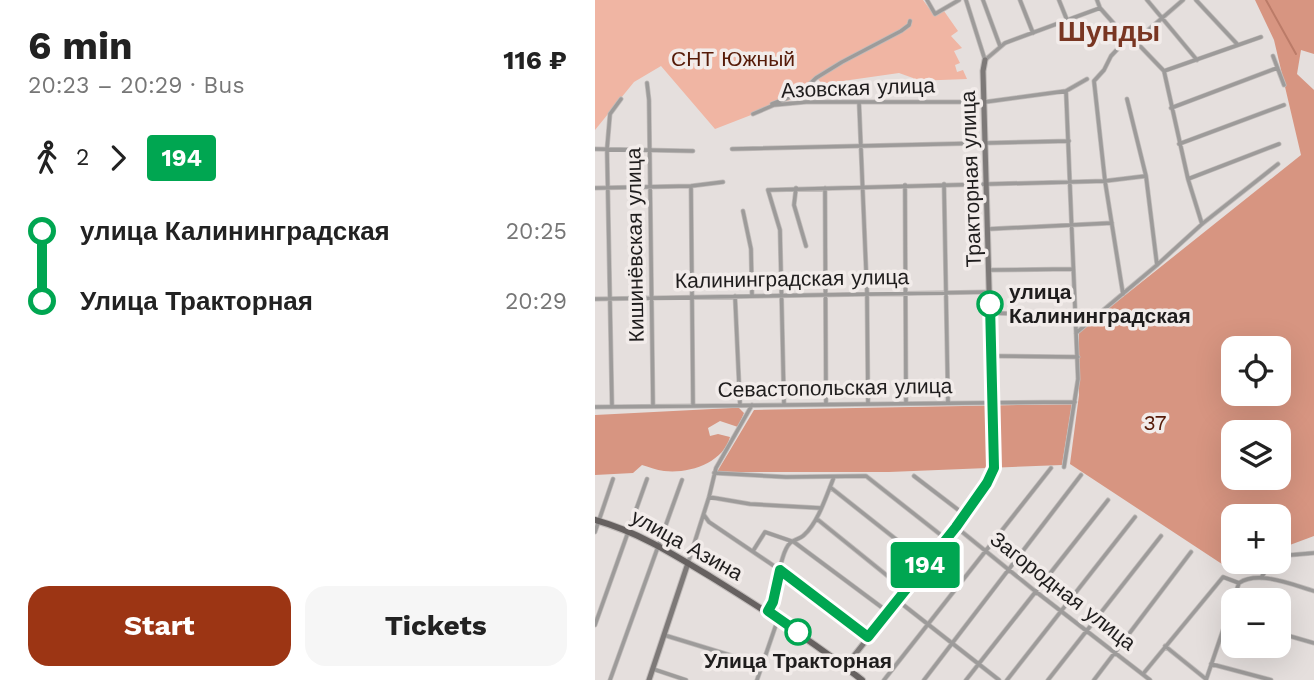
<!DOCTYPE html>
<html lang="en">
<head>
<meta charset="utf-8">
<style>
  body { margin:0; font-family:"Work Sans",sans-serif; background:#f6f6f6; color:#222; height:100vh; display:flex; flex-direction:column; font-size:26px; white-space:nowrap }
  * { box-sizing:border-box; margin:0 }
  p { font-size:23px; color:#767676 }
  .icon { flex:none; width:38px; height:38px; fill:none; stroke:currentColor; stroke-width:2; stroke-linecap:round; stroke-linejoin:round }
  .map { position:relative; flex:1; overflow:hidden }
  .side { display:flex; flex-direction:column; background:#fff; width:595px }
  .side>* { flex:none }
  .badge { padding:0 14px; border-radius:5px; font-size:24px; line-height:46px }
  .fabs { position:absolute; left:626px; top:336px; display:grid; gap:14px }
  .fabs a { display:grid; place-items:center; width:70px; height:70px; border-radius:14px; background:#fff; box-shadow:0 7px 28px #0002; font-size:35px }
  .map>.badge { position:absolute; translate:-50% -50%; box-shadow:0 0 0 4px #fff }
  .legs { display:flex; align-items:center; gap:10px; height:77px; padding:0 28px; font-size:23px }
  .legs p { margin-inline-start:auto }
  .headline { display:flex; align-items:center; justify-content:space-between; height:119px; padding:0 28px }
  h1 { font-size:38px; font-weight:700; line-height:52px }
  .primary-button { display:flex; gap:14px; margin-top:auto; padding:14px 28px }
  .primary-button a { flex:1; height:80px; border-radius:21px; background:#9c3514; color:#fff; font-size:28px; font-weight:700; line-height:80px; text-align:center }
  .primary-button a+a { background:#f6f6f6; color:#222 }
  ul { padding:0 28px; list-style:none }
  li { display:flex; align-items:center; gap:24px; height:70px; font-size:26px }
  li i { display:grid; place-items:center; width:10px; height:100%; margin:0 9px; background:currentColor }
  li i::after { content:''; width:18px; height:18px; margin:-9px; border:5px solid; border-radius:50%; background:#fff }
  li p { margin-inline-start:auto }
  li:first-child i { background:linear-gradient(#0000 50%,currentColor 0) }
  li:last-child i { background:linear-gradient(currentColor 50%,#0000 0) }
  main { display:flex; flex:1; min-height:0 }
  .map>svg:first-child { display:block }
  .green { fill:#f0b5a3 }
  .forest { fill:#d79581; fill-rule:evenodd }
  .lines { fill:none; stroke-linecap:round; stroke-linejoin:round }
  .stream { stroke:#bb7b68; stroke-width:2 }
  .street-casing { stroke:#c1bcba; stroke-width:5 }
  .secondary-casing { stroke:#c1bcba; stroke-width:7 }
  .primary-casing { stroke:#c1bcba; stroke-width:8 }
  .street { stroke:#9d9b9a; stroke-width:3.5 }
  .secondary { stroke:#7d7978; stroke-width:5 }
  .primary { stroke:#666160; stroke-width:6 }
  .line-1-casing { stroke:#fff; stroke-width:16 }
  .line-1 { stroke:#00a651; stroke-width:10 }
  .stop-1-dot { fill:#fff; stroke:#00a651; stroke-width:3.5 }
  .labels { text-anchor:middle; stroke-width:7; stroke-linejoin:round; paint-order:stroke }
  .park-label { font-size:21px; fill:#561b08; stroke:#f2ecea }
  .street-label { font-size:21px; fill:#1f1d1d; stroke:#f2ecea }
  .stop-label { font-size:21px; font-weight:bold; fill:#1f1d1d; stroke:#f2ecea; text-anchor:start }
  .district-label { font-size:28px; font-weight:bold; fill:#793622; stroke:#f2ecea }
</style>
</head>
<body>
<main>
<section class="side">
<div class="headline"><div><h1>6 min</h1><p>20:23 – 20:29 · Bus</p></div><b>116 ₽</b></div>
<div class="legs"><svg class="icon" aria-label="walk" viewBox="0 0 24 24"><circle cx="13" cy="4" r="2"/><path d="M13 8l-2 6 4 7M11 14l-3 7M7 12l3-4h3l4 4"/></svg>2<svg class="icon" aria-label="forward" viewBox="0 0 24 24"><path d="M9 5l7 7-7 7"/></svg><b class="badge" style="background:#00a651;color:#fff">194</b></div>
<ul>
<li><i style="color:#00a651"></i><b>улица Калининградская</b><p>20:25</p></li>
<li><i style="color:#00a651"></i><b>Улица Тракторная</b><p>20:29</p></li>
</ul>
<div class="primary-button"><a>Start</a><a>Tickets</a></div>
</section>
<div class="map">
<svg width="719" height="680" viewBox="0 0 719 680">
  <rect width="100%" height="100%" fill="#e5dfdd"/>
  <path class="green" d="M 0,0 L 328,0 L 339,15 L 349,11 L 363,31 L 356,36 L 367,48 L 359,51 L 365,63 L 360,65 L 362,72 L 368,70 L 372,79 L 319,81 L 318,78 L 304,73 L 227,84 L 223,79 L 200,98 L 120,129 L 66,66 L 39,82 L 0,130 Z"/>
  <path class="forest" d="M 660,0 L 719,0 L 719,54 L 706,50 L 702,74 L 719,90 L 719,536 L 684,549 L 684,516 L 639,516 L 639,562 L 650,562 L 633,568 L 475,464 L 484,395 L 484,332 L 706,155 L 679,40 ZM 639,348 L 684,348 L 684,394 L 639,394 ZM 639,432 L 684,432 L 684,478 L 639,478 Z
    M 477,404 L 467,465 L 294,472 L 122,472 L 159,410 Z
    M 137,408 L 144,408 L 149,413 L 143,427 L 125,421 L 113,428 L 115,436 L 123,434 L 135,437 C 128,463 94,474 69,471 C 61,470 55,467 47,465 L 38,473 L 0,475 L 0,415 Z"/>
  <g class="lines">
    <path class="stream" d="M 671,0 L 701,54"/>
    <defs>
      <path id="street" d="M 332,0 L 340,14 L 364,0
        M 371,0 L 390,60
        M 388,0 L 405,46
        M 425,0 L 438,33
        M 464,0 L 472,20
        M 502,0 L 505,8 L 529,35 L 543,44 L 569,71 L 593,179 L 607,224
        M 552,0 L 602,60
        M 601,0 L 643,45
        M 678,56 L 689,85
        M 390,60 L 410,43 L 505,8
        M 569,71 L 666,37
        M 52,83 L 54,100 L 58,406
        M 532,99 L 551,176 L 562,265
        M 264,102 L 272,292 L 273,403
        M 177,104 L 205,93 L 221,78 L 247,62 L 306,31 L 314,25 L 315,21
        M 576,108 L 682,68
        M 158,114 L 179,105 L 211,102 L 390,102 L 471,91 L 492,79
        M 584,144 L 689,105
        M 0,149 L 98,151
        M 137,149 L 474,141
        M 593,179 L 684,144
        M 349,184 L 353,402
        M 310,185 L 311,403
        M 96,186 L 98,404
        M 0,188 L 96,186 L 128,182
        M 201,188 L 199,205 L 211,246
        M 230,188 L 231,404
        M 148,211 L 156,249 L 157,295
        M 394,229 L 517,223
        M 394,270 L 478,269
        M 528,294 L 510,181 L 499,81 L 509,70 L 516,56 L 531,40 L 544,38 L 588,0
        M 140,296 L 145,405
        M 0,299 L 393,292
        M 395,313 L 479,315
        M 481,333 L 562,265 L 607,224 L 683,164
        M 396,356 L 483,357
        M 189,404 L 185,230 L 173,190 L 510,181 L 551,176
        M 17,406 L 12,149 L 15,114 L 26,99
        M 0,407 L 480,402
        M 469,467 L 483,379 L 471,91
        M 119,473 L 191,477 L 271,476 L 351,539
        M 319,476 L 370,515
        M 235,487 L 331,563
        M 114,497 L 155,504 L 225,508
        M 109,515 L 114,522 L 185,570 L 273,637
        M 222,519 L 310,590
        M 361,527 L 440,591 L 555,680
        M 0,532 L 18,479
        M 158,551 L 170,532 L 199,542 L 293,612
        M 684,556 L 719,553
        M 93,563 L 114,497 L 121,468 L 157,405
        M 666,578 L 676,562
        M 644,583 C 664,570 698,585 719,591
        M 302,600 L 404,680
        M 173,611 C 182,595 184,554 195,543 C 198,540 205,539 209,535 C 223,523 232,494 239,477
        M 0,625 L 52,479
        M 684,633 L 719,643
        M 69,635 L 167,665
        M 570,646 L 611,679
        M 616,664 L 676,680
        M 58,669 L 91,680
        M 548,674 L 628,577 L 644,583
        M 15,680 L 87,480
        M 162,680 L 183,619
        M 289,680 L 456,468
        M 329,680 L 486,475
        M 371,680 L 513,500
        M 412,680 L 540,517
        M 453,680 L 566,536
        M 499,680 L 596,552
        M 611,680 L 644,583"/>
      <path id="secondary" d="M 250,667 L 361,527 L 392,483 L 399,468 L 388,71 L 390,60
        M 54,680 L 93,563"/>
      <path id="primary" d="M 0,520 C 43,532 78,554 116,577 C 168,609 219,642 267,680"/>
    </defs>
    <use href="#street" class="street-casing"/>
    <use href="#secondary" class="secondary-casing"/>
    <use href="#primary" class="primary-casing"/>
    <use href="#street" class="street"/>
    <use href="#secondary" class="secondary"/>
    <use href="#primary" class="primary"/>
  </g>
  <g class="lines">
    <defs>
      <path id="line-1" d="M 203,632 L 173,611 L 178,602 L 185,570 L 273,637 L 361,527 L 392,483 L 399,468 L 395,304"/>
    </defs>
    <use href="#line-1" class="line-1-casing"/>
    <use href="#line-1" class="line-1"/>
  </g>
  <g class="stop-1-dot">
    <circle cx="395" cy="304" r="12"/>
    <circle cx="203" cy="632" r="12"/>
  </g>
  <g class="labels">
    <g class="park-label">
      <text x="138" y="66">СНТ Южный</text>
      <text x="560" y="430">37</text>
    </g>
    <g class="street-label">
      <text transform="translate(263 88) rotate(-2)" y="7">Азовская улица</text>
      <text transform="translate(376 179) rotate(-92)" y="7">Тракторная улица</text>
      <text transform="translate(40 245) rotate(-91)" y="7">Кишинёвская улица</text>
      <text transform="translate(197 279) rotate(-1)" y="7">Калининградская улица</text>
      <text transform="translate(240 388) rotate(-1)" y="7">Севастопольская улица</text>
      <text transform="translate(92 545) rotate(29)" y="7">улица Азина</text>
      <text transform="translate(468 591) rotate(38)" y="7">Загородная улица</text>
    </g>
    <g class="stop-label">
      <text x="414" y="299">улица<tspan x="414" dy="24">Калининградская</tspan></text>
      <text x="203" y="668" text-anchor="middle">Улица Тракторная</text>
    </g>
    <g class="district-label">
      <text x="514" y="41">Шунды</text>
    </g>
  </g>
</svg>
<div class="fabs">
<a><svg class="icon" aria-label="locate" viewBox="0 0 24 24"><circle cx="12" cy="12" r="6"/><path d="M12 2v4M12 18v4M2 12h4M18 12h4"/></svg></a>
<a><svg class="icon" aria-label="layers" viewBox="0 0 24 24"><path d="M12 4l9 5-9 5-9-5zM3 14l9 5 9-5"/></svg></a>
<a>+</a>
<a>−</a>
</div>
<b class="badge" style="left:330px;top:565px;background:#00a651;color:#fff">194</b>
</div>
</main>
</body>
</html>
